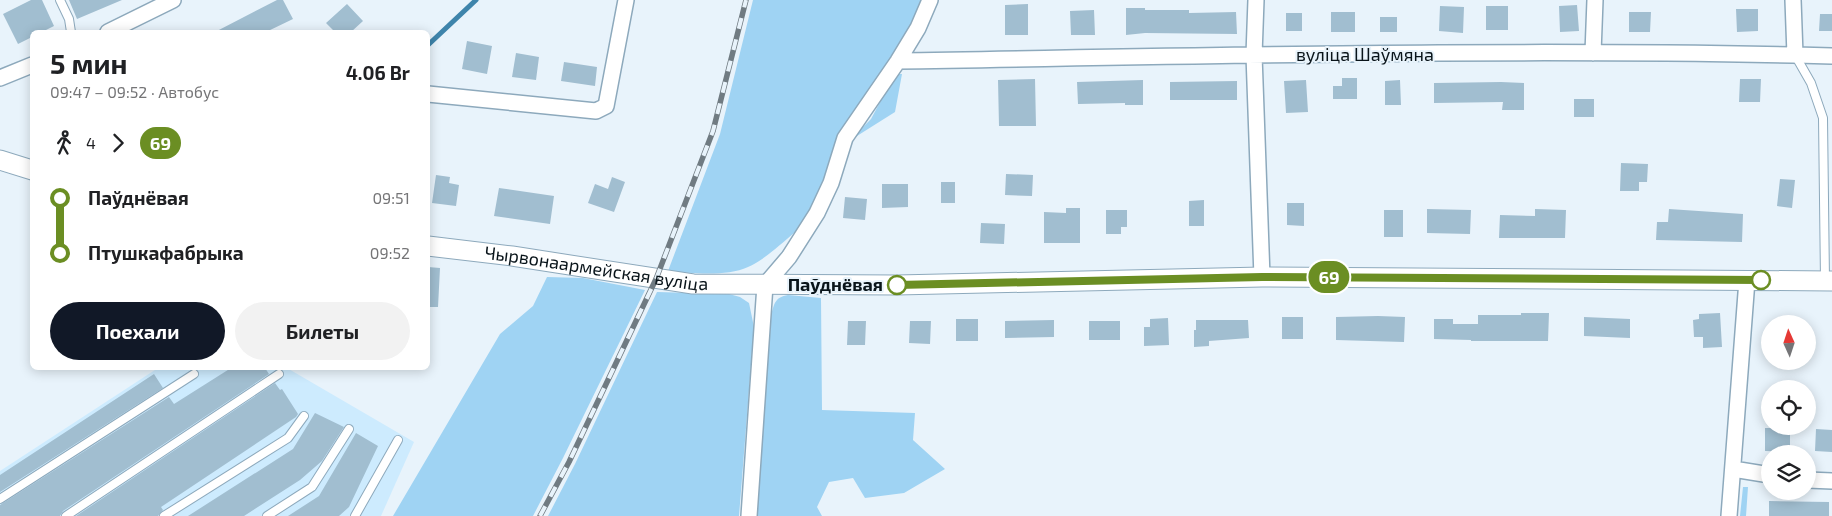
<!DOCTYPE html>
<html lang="ru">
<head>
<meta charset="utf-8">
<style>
  body { margin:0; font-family:"Exo 2",sans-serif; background:#f2f2f2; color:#202124; height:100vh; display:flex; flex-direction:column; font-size:19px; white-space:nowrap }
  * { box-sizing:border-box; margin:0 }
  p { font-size:16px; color:#757577 }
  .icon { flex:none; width:28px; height:28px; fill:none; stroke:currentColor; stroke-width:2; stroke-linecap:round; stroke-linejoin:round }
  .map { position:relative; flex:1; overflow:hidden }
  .side { position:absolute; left:30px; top:30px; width:400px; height:340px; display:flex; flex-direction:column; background:#fff; border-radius:8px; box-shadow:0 2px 12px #0003 }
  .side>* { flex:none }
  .badge { padding:0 10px; border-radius:16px; font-size:18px; line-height:32px }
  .needle { width:32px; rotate:357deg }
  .tools { position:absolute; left:1761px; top:315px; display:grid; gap:10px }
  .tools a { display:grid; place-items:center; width:55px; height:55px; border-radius:50%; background:#fff; box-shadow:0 2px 12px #0003; font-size:25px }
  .map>.badge { position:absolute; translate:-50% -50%; box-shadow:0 0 0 2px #fff }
  .legs { display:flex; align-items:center; gap:8px; height:55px; padding:0 20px; font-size:16px }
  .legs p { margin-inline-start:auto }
  .overview { display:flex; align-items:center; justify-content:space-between; height:85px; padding:0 20px }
  h1 { font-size:28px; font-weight:700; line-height:38px }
  .cta { display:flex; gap:10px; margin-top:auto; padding:10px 20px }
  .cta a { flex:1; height:58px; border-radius:30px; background:#111827; color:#fff; font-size:20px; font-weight:700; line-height:58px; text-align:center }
  .cta a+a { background:#f2f2f2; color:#202124 }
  ul { padding:0 20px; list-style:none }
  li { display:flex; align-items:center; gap:18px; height:55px; font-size:19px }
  li i { display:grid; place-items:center; width:8px; height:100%; margin:0 6px; background:currentColor }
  li i::after { content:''; width:12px; height:12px; margin:-6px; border:4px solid; border-radius:50%; background:#fff }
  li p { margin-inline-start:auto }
  li:first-child i { background:linear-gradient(#0000 50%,currentColor 0) }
  li:last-child i { background:linear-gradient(currentColor 50%,#0000 0) }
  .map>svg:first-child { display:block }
  .built { fill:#cdebfe }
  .green { fill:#9fd3f3 }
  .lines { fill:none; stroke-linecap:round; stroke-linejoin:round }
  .stream { stroke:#3e84ab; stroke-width:5 }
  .building { fill:#a1bed0 }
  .service-casing { stroke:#8da9bc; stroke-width:10 }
  .minor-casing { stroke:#8da9bc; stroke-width:18 }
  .tertiary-casing { stroke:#8da9bc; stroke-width:21 }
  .service { stroke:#fff; stroke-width:8 }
  .minor { stroke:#fff; stroke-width:15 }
  .tertiary { stroke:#fff; stroke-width:19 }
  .rail-casing { stroke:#707b82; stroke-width:5.5 }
  .rail { stroke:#e8f3fb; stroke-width:4; stroke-dasharray:11; stroke-linecap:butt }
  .line-1-casing { stroke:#fff; stroke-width:11 }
  .line-1 { stroke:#6b8e23; stroke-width:8 }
  .stop-1-dot { fill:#fff; stroke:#6b8e23; stroke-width:2.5 }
  .labels { text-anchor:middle; stroke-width:4; stroke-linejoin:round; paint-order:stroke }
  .street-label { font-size:18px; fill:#09141a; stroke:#e8f3fb }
  .stop-label { font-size:18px; font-weight:bold; fill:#09141a; stroke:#e8f3fb; text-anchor:end }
</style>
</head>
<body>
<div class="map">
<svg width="1832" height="516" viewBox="0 0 1832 516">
  <rect width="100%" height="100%" fill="#e8f3fb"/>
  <path class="built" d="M 158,368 L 287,368 L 414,442 L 381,516 L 0,516 L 0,471 Z"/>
  <path class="green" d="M 753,0 L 924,0 L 914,26 L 800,228 C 785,240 765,260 748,267 C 726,277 691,273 668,271 L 720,134 Z
    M 895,74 L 902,74 L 895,112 L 849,141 L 871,119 Z
    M 547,277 L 583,278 L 645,290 L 563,458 L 533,516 L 393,516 L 500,334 L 533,306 Z
    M 657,292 L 729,294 L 740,297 L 749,303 L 754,327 L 739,516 L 548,516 L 575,464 Z
    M 788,295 L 821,298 L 822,410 L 915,413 L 913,440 L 945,469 L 904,493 L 865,498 L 853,478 L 829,482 L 817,507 L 822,516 L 757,516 L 771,316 C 774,304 775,297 788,295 Z
    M 1743,487 L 1748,487 L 1746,516 L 1740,516 Z"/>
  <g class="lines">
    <path class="stream" d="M 428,45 L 476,0"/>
  </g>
  <path class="building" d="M 31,0 L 42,0 L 54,26 L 42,32 L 32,32 L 32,37 L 18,44 L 3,14 Z
    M 69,0 L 122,0 L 77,19 Z
    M 277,0 L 283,0 L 293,19 L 266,32 L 215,32 Z
    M 347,4 L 363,21 L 351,32 L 335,32 L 326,23 Z
    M 1028,4 L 1028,35 L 1005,35 L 1005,5 Z
    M 1577,5 L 1579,31 L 1560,32 L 1559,6 Z
    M 1440,6 L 1464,7 L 1463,33 L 1439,31 Z
    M 1486,6 L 1508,6 L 1508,30 L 1486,30 Z
    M 1126,8 L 1145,8 L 1145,10 L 1189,10 L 1189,13 L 1236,12 L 1237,34 L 1145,33 L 1126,35 Z
    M 1736,9 L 1758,9 L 1758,31 L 1737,32 Z
    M 1094,10 L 1095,35 L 1071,35 L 1070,11 Z
    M 1331,12 L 1355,12 L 1355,32 L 1331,32 Z
    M 1629,12 L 1651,12 L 1650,32 L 1629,32 Z
    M 1286,13 L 1302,13 L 1302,31 L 1286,31 Z
    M 1820,14 L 1832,14 L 1832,31 L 1819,31 Z
    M 1380,17 L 1397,17 L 1397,32 L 1380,32 Z
    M 467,41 L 492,46 L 487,74 L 462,69 Z
    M 516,53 L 539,57 L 536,80 L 512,77 Z
    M 564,62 L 597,67 L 595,86 L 561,81 Z
    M 1342,78 L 1357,78 L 1357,99 L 1333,99 L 1333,86 L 1342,86 Z
    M 1035,79 L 1036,126 L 999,126 L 998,80 Z
    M 1740,79 L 1761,79 L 1760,102 L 1739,102 Z
    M 1143,80 L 1143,105 L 1125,105 L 1125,103 L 1078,104 L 1077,82 Z
    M 1306,80 L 1308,112 L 1286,113 L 1284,81 Z
    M 1400,80 L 1401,105 L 1385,105 L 1385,81 Z
    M 1237,81 L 1237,100 L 1170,100 L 1170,82 Z
    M 1501,82 L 1524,83 L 1524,110 L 1502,110 L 1503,102 L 1434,103 L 1434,83 Z
    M 1574,99 L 1594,99 L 1594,117 L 1574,117 Z
    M 1621,163 L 1648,164 L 1647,182 L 1639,182 L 1639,191 L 1620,191 Z
    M 1006,174 L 1033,175 L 1032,196 L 1005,195 Z
    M 436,175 L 450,177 L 449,183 L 459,185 L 456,206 L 432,203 Z
    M 612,177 L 625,182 L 614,212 L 588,203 L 595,184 L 608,189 Z
    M 1780,179 L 1795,180 L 1792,208 L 1777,206 Z
    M 941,182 L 955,182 L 955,203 L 941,203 Z
    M 882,184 L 908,184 L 908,207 L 882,208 Z
    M 499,188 L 554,196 L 550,224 L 494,216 Z
    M 845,197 L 867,199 L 865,220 L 843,218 Z
    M 1204,200 L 1204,226 L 1189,226 L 1189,201 Z
    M 1287,203 L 1304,203 L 1304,226 L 1287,225 Z
    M 1066,208 L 1080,208 L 1080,243 L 1044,243 L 1044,212 L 1066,213 Z
    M 1427,209 L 1471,210 L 1470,234 L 1427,233 Z
    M 1535,209 L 1566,210 L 1565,238 L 1499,238 L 1500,215 L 1535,216 Z
    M 1669,209 L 1743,214 L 1742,242 L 1656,240 L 1657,222 L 1668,222 Z
    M 1106,210 L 1127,210 L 1127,227 L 1121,227 L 1121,234 L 1106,234 Z
    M 1384,210 L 1403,210 L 1403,237 L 1384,237 Z
    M 981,223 L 1005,224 L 1004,244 L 980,243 Z
    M 428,267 L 440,268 L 438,307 L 428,307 Z
    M 1521,313 L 1549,313 L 1548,341 L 1471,341 L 1471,340 L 1434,339 L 1434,319 L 1453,319 L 1453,324 L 1478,324 L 1478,315 L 1521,315 Z
    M 1720,313 L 1722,347 L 1703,348 L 1703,337 L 1694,337 L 1693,320 L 1699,319 L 1699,314 Z
    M 1378,316 L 1405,317 L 1404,342 L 1336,340 L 1336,317 Z
    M 1282,317 L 1303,317 L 1303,339 L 1282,339 Z
    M 1584,317 L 1630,319 L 1630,338 L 1584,336 Z
    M 1168,318 L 1169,345 L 1144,346 L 1144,327 L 1150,327 L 1150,319 Z
    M 956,319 L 978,319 L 978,341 L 956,341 Z
    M 1054,320 L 1054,337 L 1005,338 L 1005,321 Z
    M 1196,320 L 1248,320 L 1249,338 L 1209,341 L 1209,346 L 1194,347 L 1194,330 L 1196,330 Z
    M 848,321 L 866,321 L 865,345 L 847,345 Z
    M 910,321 L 931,321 L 930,344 L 909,343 Z
    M 1089,321 L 1120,321 L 1120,340 L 1089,340 Z
    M 231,368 L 265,368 L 269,374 L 63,511 L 60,516 L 0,516 L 0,505 L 169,397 L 174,404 Z
    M 154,374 L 163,388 L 0,492 L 0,475 Z
    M 275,383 L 280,390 L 282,389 L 298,414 L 296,417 L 161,507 L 163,510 L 158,516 L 76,516 Z
    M 315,413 L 344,427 L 322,461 L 300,480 L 244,516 L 188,516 L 293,449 Z
    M 1765,428 L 1790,428 L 1790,452 L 1765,451 Z
    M 1816,429 L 1832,430 L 1832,452 L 1815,451 Z
    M 356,433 L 378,446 L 349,507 L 339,516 L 288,516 L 319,496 Z
    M 1769,501 L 1829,502 L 1829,516 L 1769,516 Z"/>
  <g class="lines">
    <defs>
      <path id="service" d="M 60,0 L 69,19 L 71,32
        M 1795,55 L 1811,83 L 1823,118 L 1825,281
        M 0,499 L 194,374
        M 66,516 L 279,374
        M 164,516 L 288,438 L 304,416
        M 267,516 L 312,487 L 349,429
        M 355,516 L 398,440"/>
      <path id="minor" d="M 1256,0 L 1254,55 L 1262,277
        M 1793,0 L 1795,55
        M 108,32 L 173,0
        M 1593,53 L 1595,0
        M 898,61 C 1209,56 1521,48 1832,56
        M 0,78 L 32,65
        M 428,94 L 596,111 L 606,106 L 626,0
        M 1733,469 L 1770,475
        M 1808,480 L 1832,481
        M 749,516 L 765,285 L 789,257 L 817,213 L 831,183 L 845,138 L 898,61 L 918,28 L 930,0
        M 1729,516 L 1747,280"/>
      <g id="tertiary">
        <path d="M 0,160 L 32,170"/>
        <path id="s1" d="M 428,246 L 512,256 L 693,284 L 897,285 L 1262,277 L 1832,281"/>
      </g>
    </defs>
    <use href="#service" class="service-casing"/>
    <use href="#minor" class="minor-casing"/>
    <use href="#tertiary" class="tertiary-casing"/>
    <use href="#service" class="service"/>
    <use href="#minor" class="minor"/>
    <use href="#tertiary" class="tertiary"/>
    <defs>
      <path id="rail" d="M 540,516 L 569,462 L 656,279 L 713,131 L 746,0"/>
    </defs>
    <use href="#rail" class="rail-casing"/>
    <use href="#rail" class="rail"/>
  </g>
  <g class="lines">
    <defs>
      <path id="line-1" d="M 897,285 L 1262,277 L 1761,280"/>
    </defs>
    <use href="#line-1" class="line-1-casing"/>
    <use href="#line-1" class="line-1"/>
  </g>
  <g class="stop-1-dot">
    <circle cx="1761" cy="280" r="9"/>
    <circle cx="897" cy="285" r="9"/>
  </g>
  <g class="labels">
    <g class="street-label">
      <text x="1365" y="61">вуліца Шаўмяна</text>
      <text dy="6" stroke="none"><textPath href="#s1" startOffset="170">Чырвонаармейская вуліца</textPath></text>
    </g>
    <g class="stop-label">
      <text x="883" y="291">Паўднёвая</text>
    </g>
  </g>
</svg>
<div class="tools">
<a><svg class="needle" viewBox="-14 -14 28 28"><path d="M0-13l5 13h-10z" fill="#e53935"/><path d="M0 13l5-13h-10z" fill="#757577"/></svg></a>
<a><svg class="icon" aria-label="locate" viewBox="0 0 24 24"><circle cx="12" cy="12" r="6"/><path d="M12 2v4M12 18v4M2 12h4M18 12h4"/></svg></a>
<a><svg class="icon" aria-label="layers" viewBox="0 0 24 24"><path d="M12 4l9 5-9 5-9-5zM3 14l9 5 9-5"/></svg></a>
</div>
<b class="badge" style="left:1329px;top:277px;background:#6b8e23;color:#fff">69</b>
<section class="side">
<div class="overview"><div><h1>5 мин</h1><p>09:47 – 09:52 · Автобус</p></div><b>4.06 Br</b></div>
<div class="legs"><svg class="icon" aria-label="walk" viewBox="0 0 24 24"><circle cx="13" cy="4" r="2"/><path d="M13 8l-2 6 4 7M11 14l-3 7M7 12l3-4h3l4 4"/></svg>4<svg class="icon" aria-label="forward" viewBox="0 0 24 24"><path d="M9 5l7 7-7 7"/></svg><b class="badge" style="background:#6b8e23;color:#fff">69</b></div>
<ul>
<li><i style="color:#6b8e23"></i><b>Паўднёвая</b><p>09:51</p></li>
<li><i style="color:#6b8e23"></i><b>Птушкафабрыка</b><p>09:52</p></li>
</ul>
<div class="cta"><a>Поехали</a><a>Билеты</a></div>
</section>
</div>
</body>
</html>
